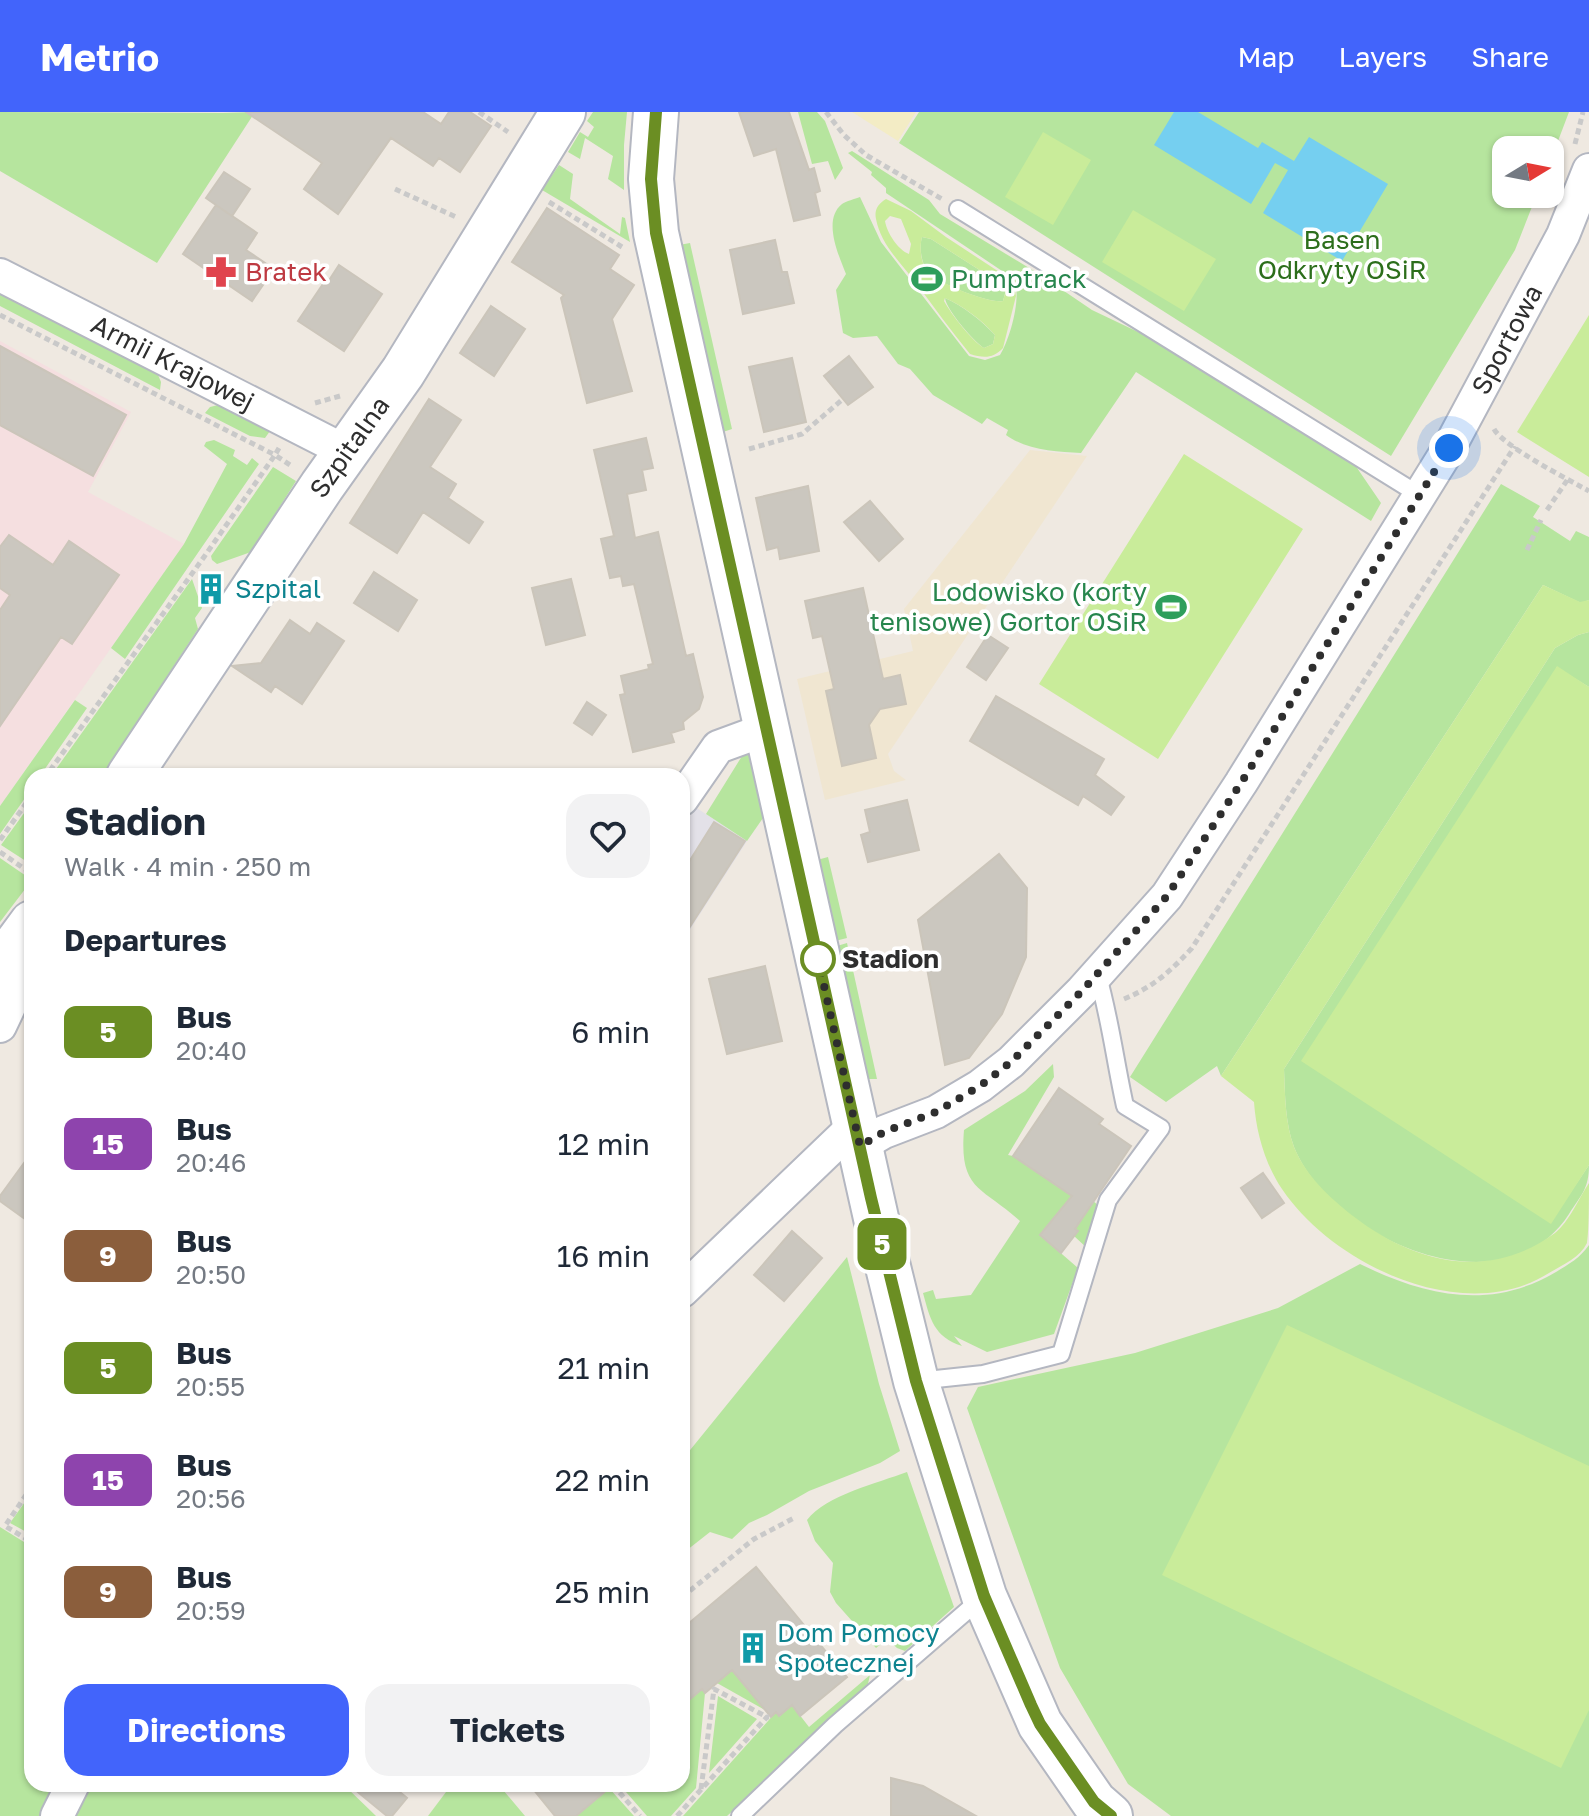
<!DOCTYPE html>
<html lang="en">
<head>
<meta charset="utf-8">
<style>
  body { margin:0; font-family:"Golos Text",sans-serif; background:#f2f2f3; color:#1f2937; height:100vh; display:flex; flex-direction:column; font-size:30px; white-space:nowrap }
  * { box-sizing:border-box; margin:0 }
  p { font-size:26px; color:#747a83 }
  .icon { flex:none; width:44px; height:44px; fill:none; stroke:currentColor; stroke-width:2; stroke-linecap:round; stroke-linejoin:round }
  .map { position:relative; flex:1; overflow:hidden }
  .side { position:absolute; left:24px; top:656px; width:666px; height:1024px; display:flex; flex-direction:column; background:#fff; border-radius:24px; box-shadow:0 2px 6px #0004 }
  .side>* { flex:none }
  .badge { padding:0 16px; border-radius:12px; font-size:28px; line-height:52px }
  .needle { width:52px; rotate:80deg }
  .controls { position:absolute; left:1492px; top:24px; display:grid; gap:16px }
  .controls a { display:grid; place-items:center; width:72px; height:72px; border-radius:16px; background:#fff; box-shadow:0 2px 6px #0004; font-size:40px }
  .you { position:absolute; width:40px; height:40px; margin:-20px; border:6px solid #fff; border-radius:50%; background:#1a73e8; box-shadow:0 0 0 12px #1a73e833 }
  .map>.badge { position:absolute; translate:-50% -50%; box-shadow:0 0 0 4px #fff }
  h2 { padding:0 40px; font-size:30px; line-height:72px }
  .round { display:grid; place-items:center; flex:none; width:84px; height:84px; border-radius:24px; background:#f2f2f3 }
  .overview { display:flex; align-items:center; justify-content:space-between; height:136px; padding:0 40px }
  h1 { font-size:38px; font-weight:700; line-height:60px }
  .primary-button { display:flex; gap:16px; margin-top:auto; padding:16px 40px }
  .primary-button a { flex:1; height:92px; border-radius:24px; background:#4264fb; color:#fff; font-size:32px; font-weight:700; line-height:92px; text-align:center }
  .primary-button a+a { background:#f2f2f3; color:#1f2937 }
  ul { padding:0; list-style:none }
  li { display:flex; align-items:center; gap:24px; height:112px; padding:0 40px }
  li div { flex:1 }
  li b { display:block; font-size:30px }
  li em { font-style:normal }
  li .badge { min-width:88px; font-weight:700; text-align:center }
  header { display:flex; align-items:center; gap:48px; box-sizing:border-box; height:112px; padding:0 40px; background:#4264fb; color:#fff }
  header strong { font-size:38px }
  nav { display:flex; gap:44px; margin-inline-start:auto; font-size:28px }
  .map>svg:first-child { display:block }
  .industrial { fill:#e3e1e8 }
  .education { fill:#f0e6d1 }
  .medical { fill:#f5dfe0 }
  .green { fill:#b6e59e }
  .sand { fill:#f3ecc5 }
  .pitch { fill:#c9ec9a; fill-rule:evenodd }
  .water { fill:#75cff0 }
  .building { fill:#cbc7bf; stroke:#cbc5ba; stroke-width:2 }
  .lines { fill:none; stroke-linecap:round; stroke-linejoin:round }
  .lane-casing { stroke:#b4b7c1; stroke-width:20 }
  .street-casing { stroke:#b4b7c1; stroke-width:36 }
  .secondary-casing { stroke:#b4b7c1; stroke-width:48 }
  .path { stroke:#c9c9c9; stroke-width:5; stroke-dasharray:6 4; stroke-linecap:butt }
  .lane { stroke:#fff; stroke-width:16 }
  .street { stroke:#fff; stroke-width:32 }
  .secondary { stroke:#fff; stroke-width:44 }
  .line-casing { stroke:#fff; stroke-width:18 }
  .line { stroke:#6b8e23; stroke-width:12 }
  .walk { stroke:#2e2e2e; stroke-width:8; stroke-dasharray:0 14.4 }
  .stop-dot { fill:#fff; stroke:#6b8e23; stroke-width:4 }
  .labels { text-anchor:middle; stroke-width:7; stroke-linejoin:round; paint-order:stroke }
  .park-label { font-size:26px; fill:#2c6e1b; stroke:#fff }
  .health-label { font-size:26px; fill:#be3a42; stroke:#fff; text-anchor:start }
  .leisure-label { font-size:26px; fill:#27864d; stroke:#fff; text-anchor:start }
  .street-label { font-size:26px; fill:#2e2e2e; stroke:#fff }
  .culture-label { font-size:26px; fill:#0d838f; stroke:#fff; text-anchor:start }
  .stop-label { font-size:26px; font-weight:bold; fill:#2e2e2e; stroke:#fff; text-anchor:start }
</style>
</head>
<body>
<header>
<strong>Metrio</strong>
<nav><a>Map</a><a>Layers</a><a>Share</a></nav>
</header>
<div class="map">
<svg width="1589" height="1704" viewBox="0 0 1589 1704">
  <rect width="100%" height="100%" fill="#efe9e1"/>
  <path class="industrial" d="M 692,693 L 747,729 L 682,830 L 682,708 Z"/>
  <path class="education" d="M 1030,338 L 1087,344 L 888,642 L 894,659 L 906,668 L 825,688 L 797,567 L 913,539 L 904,497 Z"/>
  <path class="medical" d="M 0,229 L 131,300 L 88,380 L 184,432 L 0,694 Z"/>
  <path class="green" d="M 0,0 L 223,1 L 255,0 L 157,151 L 0,59 Z
    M 593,0 L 627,0 L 624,33 L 624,78 L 608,67 L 613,44 L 585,26 L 580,47 L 568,40 L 580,20 L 588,25 L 594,15 L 587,9 Z
    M 798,0 L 817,0 L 825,9 L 843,56 L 835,68 L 828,49 L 812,52 Z
    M 919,0 L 1569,0 L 1550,50 L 1550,38 L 1506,38 L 1506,82 L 1537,82 L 1515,138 L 1391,344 L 899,31 Z
    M 852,39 L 929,88 L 940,102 L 1039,162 L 1092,198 L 1155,228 L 1353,350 L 1381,391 L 1371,409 L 1136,260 L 1081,341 C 1056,340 1026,338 1006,323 L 1008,318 L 987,306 L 982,312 L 933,283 L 910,257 L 898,252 L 877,224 L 853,226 L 843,221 L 836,178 L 846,162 C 839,144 822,108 842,92 C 846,89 855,87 860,85 L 881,130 L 969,244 L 985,248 L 1000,243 C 1010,227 1022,185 1014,167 L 886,81 L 886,76 L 871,63 L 872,60 L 848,41 Z
    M 559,53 L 573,62 L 570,87 L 620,122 L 622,105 L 625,106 L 630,130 L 542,78 Z
    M 922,125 L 931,127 L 1003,173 L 1006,178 L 1003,189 C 989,192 941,172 930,162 C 921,153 919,136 922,125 Z
    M 690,131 L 732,317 L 720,321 L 679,133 Z
    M 0,176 L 156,258 L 161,270 L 160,278 L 0,194 Z
    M 945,186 C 963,194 981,208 995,223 L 993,232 L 984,236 C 973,229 946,197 945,186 Z
    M 218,293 L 224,294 L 270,319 L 265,326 L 250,324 L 205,301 L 210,295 Z
    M 214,328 L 235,338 L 233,344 L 247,353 L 252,346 L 259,352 L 125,547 L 111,536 L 184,432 L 227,352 L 204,334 L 206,330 Z
    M 273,355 L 296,369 L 251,440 L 217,452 L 212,448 L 211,444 Z
    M 1501,372 L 1540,394 L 1533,405 L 1570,429 L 1576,419 L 1589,425 L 1589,488 L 1581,491 L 1543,473 L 1221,964 L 1217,954 L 1166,990 L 1130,965 Z
    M 192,467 L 202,496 L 195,506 L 198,517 L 102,664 L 51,664 Z
    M 1589,520 L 1589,575 L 1556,555 L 1550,1111 L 1589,1053 C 1589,1077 1581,1083 1569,1102 C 1504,1203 1331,1127 1294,1035 C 1285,1011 1285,982 1284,957 L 1555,536 L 1578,523 Z
    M 75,588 L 87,596 L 40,664 L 32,664 L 32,676 L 0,722 L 0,694 Z
    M 747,636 L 763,706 L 747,729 L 706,702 Z
    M 32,690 L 32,753 L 1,733 Z
    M 828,745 L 847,826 L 835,829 L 817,748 Z
    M 0,746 L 32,768 L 0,810 Z
    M 847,831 L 877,967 L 869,967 L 865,961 L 837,834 Z
    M 1053,952 L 1054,965 L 1008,1043 L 1013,1044 L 1058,1075 L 1093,1089 L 1099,1094 L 1087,1136 L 1074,1124 L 1078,1119 L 1058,1102 L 1040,1123 L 1078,1156 L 1054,1222 L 987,1240 L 954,1224 L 962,1234 C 934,1225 930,1207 923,1181 L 933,1178 L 936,1187 L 971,1183 L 1020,1109 C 982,1074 959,1079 964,1018 L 1025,979 Z
    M 1589,1133 L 1589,1704 L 1171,1704 L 1128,1672 L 1060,1556 L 967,1296 L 978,1275 L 1135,1241 L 1278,1196 L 1360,1152 C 1425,1184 1490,1199 1556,1160 C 1569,1152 1580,1146 1589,1133 Z
    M 847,1145 L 879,1272 L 900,1339 L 880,1351 L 809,1379 L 767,1403 L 749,1411 L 732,1427 L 710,1420 L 682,1442 L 682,1348 Z
    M 907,1360 L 954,1495 L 905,1539 L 897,1536 L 887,1527 L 876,1536 L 836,1491 L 830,1480 L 833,1451 L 815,1429 L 807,1408 C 826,1383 878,1371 907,1360 Z
    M 32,1380 L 32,1423 L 10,1411 Z
    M 0,1415 L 32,1435 L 32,1672 L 58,1672 L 42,1704 L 0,1704 Z
    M 730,1555 L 765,1597 L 765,1598 L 717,1571 Z
    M 870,1563 L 867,1576 L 727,1704 L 683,1704 L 776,1600 L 780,1604 L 792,1593 L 809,1615 Z
    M 702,1577 L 705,1581 L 696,1676 L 671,1704 L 647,1704 L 619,1672 L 682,1672 L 682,1594 Z
    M 718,1584 L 757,1607 L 709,1661 Z
    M 91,1672 L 343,1672 L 376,1704 L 75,1704 Z
    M 452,1672 L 498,1672 L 525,1704 L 428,1704 Z
    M 609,1676 L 634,1704 L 576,1704 Z"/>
  <path class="sand" d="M 852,0 L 916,0 L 898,29 Z"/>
  <path class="pitch" d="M 1043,20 L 1091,48 L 1053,113 L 1005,85 Z
    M 886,87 L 911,99 L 946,125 L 1013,169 L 1016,184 L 1003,236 C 993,247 983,246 970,242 C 951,219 934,195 916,171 C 901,151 881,133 876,107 C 874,98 878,92 886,87 ZM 890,104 L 901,107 L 911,132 L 909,142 C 898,138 887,121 885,109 ZM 922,125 L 931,127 L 1003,173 L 1006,178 L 1003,189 C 989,192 942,172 930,162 C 921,154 919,137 922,125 ZM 945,186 C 963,194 982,208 995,223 L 993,232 L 984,236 C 971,228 952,203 944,189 Z
    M 1133,98 L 1216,147 L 1184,199 L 1102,150 Z
    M 1589,203 L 1589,365 L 1517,320 Z
    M 1184,342 L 1303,417 L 1158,647 L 1039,572 Z
    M 1543,473 L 1580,490 L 1589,488 L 1589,520 L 1578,523 L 1555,536 L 1284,957 C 1285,982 1285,1011 1294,1035 C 1306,1064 1329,1085 1353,1104 C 1414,1151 1488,1170 1555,1121 C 1569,1110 1579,1086 1589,1071 C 1589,1086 1589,1119 1587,1131 C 1580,1146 1562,1153 1549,1161 C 1464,1215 1333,1153 1282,1077 C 1265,1052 1256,1020 1254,990 L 1221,964 Z
    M 1557,554 L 1589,575 L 1589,1053 L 1551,1112 L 1301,949 Z
    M 1287,1213 L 1589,1354 L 1589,1598 L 1561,1656 L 1162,1463 Z"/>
  <path class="water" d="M 1174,0 L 1198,0 L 1258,36 L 1262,30 L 1294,49 L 1309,25 L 1388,72 L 1342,149 L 1263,101 L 1288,58 L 1275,51 L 1251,92 L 1154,33 Z"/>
  <path class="building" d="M 246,0 L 423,0 L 441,12 L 449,0 L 470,0 L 491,14 L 460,60 L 439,46 L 433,54 L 391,26 L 338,102 L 304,77 L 322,51 Z
    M 739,0 L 789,0 L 809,58 L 814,56 L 820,79 L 815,81 L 820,103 L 794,109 L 776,37 L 754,44 Z
    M 224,60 L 250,77 L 232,104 L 206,86 Z
    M 216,93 L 257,121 L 246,138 L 274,157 L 252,189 L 183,142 Z
    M 547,96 L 619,143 L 610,157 L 634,173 L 612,207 L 632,279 L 587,291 L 561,186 L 564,183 L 512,150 Z
    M 775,128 L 782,160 L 787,160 L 794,191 L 743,202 L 730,138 Z
    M 339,153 L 382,182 L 344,239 L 298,209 L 323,172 L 326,173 Z
    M 491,194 L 525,217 L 494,264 L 460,241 Z
    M 0,234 L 126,303 L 93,364 L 0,313 Z
    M 849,244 L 873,275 L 848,293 L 824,264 Z
    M 792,246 L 806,310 L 764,320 L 749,255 Z
    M 429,287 L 461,308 L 430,355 L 456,372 L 448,386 L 483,410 L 469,431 L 423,400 L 397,441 L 350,411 Z
    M 646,326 L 653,356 L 642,358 L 646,378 L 627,382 L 635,426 L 658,420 L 686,544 L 693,542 L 703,585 L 699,597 L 683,610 L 684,617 L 671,621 L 674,630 L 633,640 L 620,583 L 625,582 L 621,564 L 649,557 L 648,553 L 653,552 L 634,472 L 623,474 L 621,464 L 610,466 L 601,427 L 614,424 L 594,338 Z
    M 808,374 L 819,439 L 780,447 L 778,435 L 767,438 L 756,386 Z
    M 870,389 L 903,427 L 879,449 L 844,410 Z
    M 9,423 L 53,453 L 69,429 L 119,463 L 72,532 L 61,525 L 0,614 L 0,498 L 10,483 L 0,476 L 0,435 Z
    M 374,460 L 417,488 L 398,519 L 354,491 Z
    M 571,467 L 585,523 L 546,533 L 532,476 Z
    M 863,476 L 883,567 L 900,563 L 906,592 L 880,597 L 869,613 L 876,646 L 842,654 L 826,579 L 834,577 L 822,524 L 813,526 L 805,489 Z
    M 290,508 L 310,522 L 317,511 L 344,529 L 302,592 L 275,574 L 271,580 L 232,554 L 261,551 Z
    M 988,523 L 1008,536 L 986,568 L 967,555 Z
    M 996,584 L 1104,647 L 1095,663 L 1124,685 L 1111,703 L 1083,684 L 1078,693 L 970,629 Z
    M 587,590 L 606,603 L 592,623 L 574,611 Z
    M 907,688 L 919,738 L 868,750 L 861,723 L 870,720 L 865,698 Z
    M 714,710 L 745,729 L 682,827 L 682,761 Z
    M 999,742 L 1027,776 L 1026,845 L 1002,902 L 969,946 L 945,953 L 918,808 Z
    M 765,854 L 782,929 L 727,942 L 709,867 Z
    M 1059,976 L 1103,1007 L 1099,1012 L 1131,1034 L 1075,1117 L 1078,1119 L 1061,1141 L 1040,1123 L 1072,1084 L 1013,1044 Z
    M 32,1040 L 32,1112 L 0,1089 L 0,1084 Z
    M 1263,1061 L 1284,1091 L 1262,1106 L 1241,1076 Z
    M 792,1119 L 822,1146 L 784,1189 L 754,1163 Z
    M 756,1455 L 847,1565 L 800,1604 L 792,1593 L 779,1604 L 776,1600 L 771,1605 L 732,1558 L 705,1581 L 702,1577 L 682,1594 L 682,1517 Z
    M 891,1666 L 923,1674 L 976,1704 L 891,1704 Z
    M 348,1672 L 390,1672 L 407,1686 L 392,1704 L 387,1704 Z
    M 529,1672 L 614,1672 L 576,1704 L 555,1704 Z"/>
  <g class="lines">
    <defs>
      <path id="lane" d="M 958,97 L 1421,384
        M 917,1269 L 983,1262 L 1061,1242 L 1108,1088 L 1161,1016 L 1125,994 C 1115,949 1110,905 1097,861
        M 740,1704 L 835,1613 L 983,1485"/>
      <g id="street">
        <path id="s1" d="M 0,163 L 347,340"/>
        <path d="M 682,687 L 718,635 L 767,617"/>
        <path d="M 0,914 L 9,895 L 28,826"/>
        <path id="s2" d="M 860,1034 L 884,1020 L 936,1000 L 980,974 L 1011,950 L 1082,879 L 1167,784 L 1241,671 L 1449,336 L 1563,123 L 1589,58"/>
        <path d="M 682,1179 L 855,1013"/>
        <path d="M 57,1704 L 73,1672"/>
      </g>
      <g id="secondary">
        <path d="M 656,0 L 651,67 L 656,121 L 876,1106 L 916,1269 L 984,1484 L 1040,1612 L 1094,1690 L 1110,1704"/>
        <path id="s3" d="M 129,664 L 322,374 L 403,260 L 563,0"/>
        <path d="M 0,854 L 32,811"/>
      </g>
    </defs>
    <use href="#lane" class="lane-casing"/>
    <use href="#street" class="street-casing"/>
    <use href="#secondary" class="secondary-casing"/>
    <path class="path" d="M 479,0 L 508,20
      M 826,0 L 844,23 L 866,43 L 942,87
      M 1575,32 L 1583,0
      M 395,77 L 456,105
      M 549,90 L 622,135
      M 0,203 L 275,343 L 204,445 L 46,664
      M 315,291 L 340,284
      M 1494,317 C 1503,334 1569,368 1589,379
      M 279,336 L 275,343 L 293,355
      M 749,337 L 802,322 L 843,287
      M 1547,398 L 1568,367
      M 1527,438 L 1541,408
      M 0,728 L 32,683
      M 0,740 L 32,762
      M 1124,887 C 1153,875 1171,859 1192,836 L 1515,334
      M 32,1374 L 5,1414 L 32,1430
      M 682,1485 L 754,1427 L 794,1406
      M 613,1673 L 640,1704
      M 701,1677 L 714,1577 L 767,1605
      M 677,1704 L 767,1605 L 771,1605"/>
    <use href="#lane" class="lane"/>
    <use href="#street" class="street"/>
    <use href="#secondary" class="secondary"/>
  </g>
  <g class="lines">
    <defs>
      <path id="line" d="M 656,0 L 651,67 L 656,121 L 871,1086 L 916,1269 L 984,1484 L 1031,1593 L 1040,1612 L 1094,1690 L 1111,1704"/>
    </defs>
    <use href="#line" class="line-casing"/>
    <use href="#line" class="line"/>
    <path class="walk" d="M 818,847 L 860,1034 L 884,1020 L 936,1000 L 980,974 L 1011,950 L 1082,879 L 1167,784 L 1241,671 L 1449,336"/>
  </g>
  <defs>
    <symbol id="pharmacy-bare" viewBox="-9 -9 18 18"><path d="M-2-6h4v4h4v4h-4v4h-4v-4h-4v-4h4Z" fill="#e0444e" stroke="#fff" stroke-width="2.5" paint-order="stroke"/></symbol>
    <symbol id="stadium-bare" viewBox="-9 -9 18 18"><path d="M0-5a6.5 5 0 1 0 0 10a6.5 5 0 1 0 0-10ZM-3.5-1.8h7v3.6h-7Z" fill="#2e9e5b" stroke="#fff" stroke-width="2.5" paint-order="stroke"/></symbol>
    <symbol id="building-bare" viewBox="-9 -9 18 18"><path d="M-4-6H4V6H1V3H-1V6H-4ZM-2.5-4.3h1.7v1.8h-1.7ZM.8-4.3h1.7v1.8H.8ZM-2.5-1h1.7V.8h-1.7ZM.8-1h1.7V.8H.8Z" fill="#0f9aa8" stroke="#fff" stroke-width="2.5" paint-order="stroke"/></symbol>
  </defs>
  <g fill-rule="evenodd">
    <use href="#pharmacy-bare" x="199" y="138" width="44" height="44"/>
    <use href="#stadium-bare" x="905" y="145" width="44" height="44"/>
    <use href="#building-bare" x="189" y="455" width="44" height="44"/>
    <use href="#stadium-bare" x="1149" y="473" width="44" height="44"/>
    <use href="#building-bare" x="731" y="1514" width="44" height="44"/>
  </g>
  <circle class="stop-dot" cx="818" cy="847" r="16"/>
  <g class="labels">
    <g class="park-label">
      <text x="1342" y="137">Basen<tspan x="1342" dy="30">Odkryty OSiR</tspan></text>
    </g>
    <g class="health-label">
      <text x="245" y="169">Bratek</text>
    </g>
    <g class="leisure-label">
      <text x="951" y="176">Pumptrack</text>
      <text x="1147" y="489" text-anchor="end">Lodowisko (korty<tspan x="1147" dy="30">tenisowe) Gortor OSiR</tspan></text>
    </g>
    <g class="street-label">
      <text dy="9" stroke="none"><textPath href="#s2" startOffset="1054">Sportowa</textPath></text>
      <text dy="9" stroke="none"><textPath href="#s1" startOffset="194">Armii Krajowej</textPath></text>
      <text dy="9" stroke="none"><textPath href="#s3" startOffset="396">Szpitalna</textPath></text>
    </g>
    <g class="culture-label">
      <text x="235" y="486">Szpital</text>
      <text x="777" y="1530">Dom Pomocy<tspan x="777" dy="30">Społecznej</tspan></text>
    </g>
    <g class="stop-label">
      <text x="842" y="856">Stadion</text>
    </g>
  </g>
</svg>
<div class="controls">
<a><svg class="needle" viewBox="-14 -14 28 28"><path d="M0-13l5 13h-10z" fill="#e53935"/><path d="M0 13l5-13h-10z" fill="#747a83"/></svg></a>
</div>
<div class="you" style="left:1449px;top:336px"></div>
<b class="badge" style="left:882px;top:1132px;background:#6b8e23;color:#fff">5</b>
<section class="side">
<div class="overview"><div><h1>Stadion</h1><p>Walk · 4 min · 250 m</p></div><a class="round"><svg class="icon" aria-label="heart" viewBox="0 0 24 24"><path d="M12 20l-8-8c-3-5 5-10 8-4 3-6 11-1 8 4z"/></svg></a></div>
<h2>Departures</h2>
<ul>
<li><span class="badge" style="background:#6b8e23;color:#fff">5</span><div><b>Bus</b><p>20:40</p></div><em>6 min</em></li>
<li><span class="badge" style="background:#8e44ad;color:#fff">15</span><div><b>Bus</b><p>20:46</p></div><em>12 min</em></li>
<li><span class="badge" style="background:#8b5e3c;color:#fff">9</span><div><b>Bus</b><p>20:50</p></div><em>16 min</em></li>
<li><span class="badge" style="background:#6b8e23;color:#fff">5</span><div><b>Bus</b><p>20:55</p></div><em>21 min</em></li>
<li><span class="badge" style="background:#8e44ad;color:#fff">15</span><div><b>Bus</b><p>20:56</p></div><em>22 min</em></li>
<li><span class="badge" style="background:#8b5e3c;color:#fff">9</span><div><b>Bus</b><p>20:59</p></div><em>25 min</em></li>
</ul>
<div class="primary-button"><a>Directions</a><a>Tickets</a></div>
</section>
</div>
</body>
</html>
